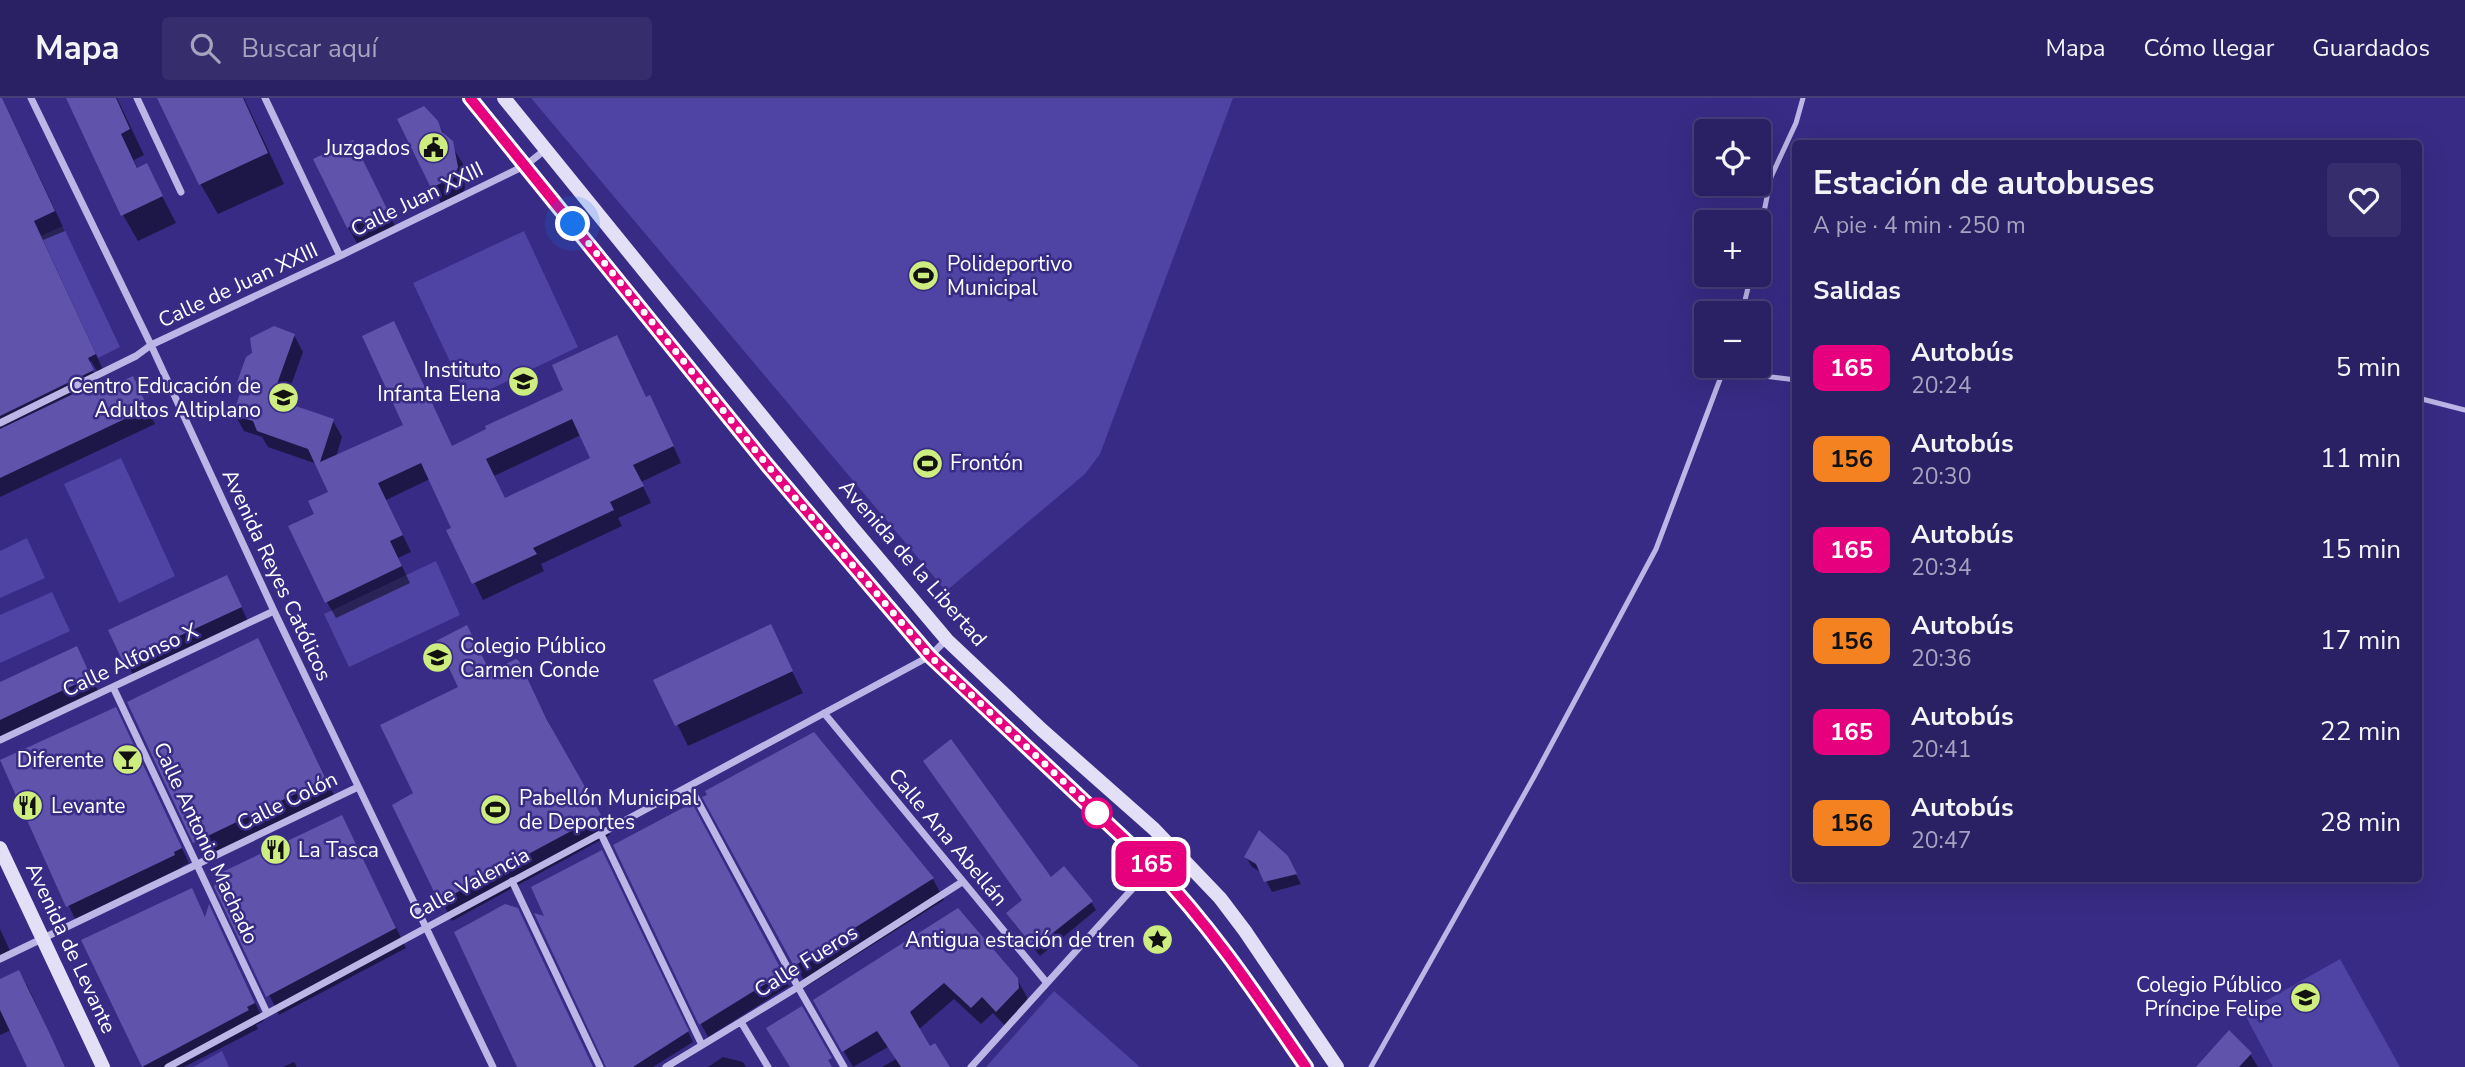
<!DOCTYPE html>
<html lang="es">
<head>
<meta charset="utf-8">
<style>
  body { margin:0; font-family:"Nunito Sans",sans-serif; background:#362d6d; color:#f1f3f6; height:100vh; display:flex; flex-direction:column; font-size:26px; white-space:nowrap }
  * { box-sizing:border-box; margin:0 }
  p { font-size:23px; color:#a5a3bf }
  .icon { flex:none; width:38px; height:38px; fill:none; stroke:currentColor; stroke-width:2; stroke-linecap:round; stroke-linejoin:round }
  .map { position:relative; flex:1; overflow:hidden }
  .drawer { position:absolute; left:1792px; top:42px; width:630px; height:742px; display:flex; flex-direction:column; background:#2a2064; border-radius:7px; box-shadow:0 7px 28px #0002,0 0 0 2px #463e78 }
  .drawer>* { flex:none }
  .badge { padding:0 14px; border-radius:10px; font-size:24px; line-height:46px }
  .controls { position:absolute; left:1694px; top:21px; display:grid; gap:14px }
  .controls a { display:grid; place-items:center; width:77px; height:77px; border-radius:7px; background:#2a2064; box-shadow:0 7px 28px #0002,0 0 0 2px #463e78; font-size:35px }
  .you { position:absolute; width:35px; height:35px; margin:-18px; border:5px solid #fff; border-radius:50%; background:#1a73e8; box-shadow:0 0 0 10px #1a73e833 }
  .map>.badge { position:absolute; translate:-50% -50%; box-shadow:0 0 0 4px #fff }
  h2 { padding:0 21px; font-size:26px; line-height:63px }
  .round { display:grid; place-items:center; flex:none; width:74px; height:74px; border-radius:7px; background:#362d6d }
  .headline { display:flex; align-items:center; justify-content:space-between; height:119px; padding:0 21px }
  h1 { font-size:33px; font-weight:700; line-height:52px }
  ul { padding:0; list-style:none }
  li { display:flex; align-items:center; gap:21px; height:91px; padding:0 21px }
  li div { flex:1 }
  li b { display:block; font-size:26px }
  li em { font-style:normal }
  li .badge { min-width:77px; font-weight:700; text-align:center }
  header { display:flex; align-items:center; gap:42px; box-sizing:border-box; height:98px; padding:0 35px; background:#2a2064; border-bottom:2px solid #463e78 }
  header strong { font-size:33px }
  nav { display:flex; gap:38px; margin-inline-start:auto; font-size:24px }
  .search { width:490px; height:63px; background:#362d6d; display:flex; align-items:center; gap:18px; box-sizing:border-box; padding:0 24px; border-radius:7px; color:#a5a3bf; font-size:26px }
  .map>svg:first-child { display:block }
  .green { fill:#4f43a3 }
  .shadow { fill:#0007; fill-rule:evenodd }
  .building { fill:#5f53ac; fill-rule:evenodd }
  .lines { fill:none; stroke-linecap:round; stroke-linejoin:round }
  .service { stroke:#bcb6e7; stroke-width:5 }
  .minor { stroke:#bcb6e7; stroke-width:7 }
  .secondary { stroke:#e3dff7; stroke-width:14 }
  .line-casing { stroke:#fff; stroke-width:16 }
  .line { stroke:#e6007e; stroke-width:10 }
  .walk { stroke:#fff; stroke-width:7; stroke-dasharray:0 12.6 }
  .stop-dot { fill:#fff; stroke:#e6007e; stroke-width:3.5 }
  .labels { text-anchor:middle; stroke-width:5; stroke-linejoin:round; paint-order:stroke }
  .poi-label { font-size:21px; fill:#fff; stroke:#382b85; text-anchor:end }
  .street-label { font-size:21px; fill:#fff; stroke:#382b85 }
</style>
</head>
<body>
<header>
<strong>Mapa</strong>
<div class="search"><svg class="icon" aria-label="search" viewBox="0 0 24 24"><circle cx="10" cy="10" r="6"/><path d="M15 15l6 6"/></svg>Buscar aquí</div>
<nav><a>Mapa</a><a>Cómo llegar</a><a>Guardados</a></nav>
</header>
<div class="map">
<svg width="2465" height="969" viewBox="0 0 2465 969">
  <rect width="100%" height="100%" fill="#382b85"/>
  <path class="green" d="M 531,0 L 1233,0 L 1100,356 L 1085,376 L 946,493 Z
    M 63,128 L 120,249 L 98,260 L 41,138 Z
    M 524,133 L 578,249 L 468,302 L 413,185 Z
    M 121,360 L 175,478 L 119,505 L 64,386 Z
    M 27,440 L 45,480 L 0,500 L 0,453 Z
    M 436,463 L 460,517 L 349,569 L 324,516 Z
    M 52,494 L 70,533 L 0,565 L 0,517 Z
    M 2340,861 L 2400,969 L 2273,969 L 2244,915 Z
    M 1054,893 L 1140,969 L 986,969 Z
    M 222,953 L 229,969 L 193,969 Z"/>
  <path class="shadow" d="M 0,0 L 2,0 L 65,133 L 43,142 L 105,276 L 100,278 L 91,263 L 88,265 L 105,293 L 141,296 L 155,326 L 0,399 L 0,343 L 10,338 L 5,328 L 0,331 Z
    M 67,0 L 117,0 L 144,57 L 134,62 L 138,71 L 146,67 L 176,125 L 138,143 L 123,117 Z
    M 159,0 L 244,0 L 284,86 L 218,116 L 201,87 Z
    M 399,22 L 437,24 L 463,66 L 465,90 L 463,94 L 441,105 Z
    M 353,44 L 395,128 L 357,145 L 348,129 Z
    M 294,237 L 303,254 L 285,304 L 333,323 L 342,339 L 336,359 L 453,349 L 647,301 L 659,316 L 681,365 L 641,384 L 651,405 L 618,420 L 622,428 L 541,466 L 544,473 L 483,502 L 449,433 L 453,430 L 430,381 L 386,402 L 411,454 L 398,460 L 410,485 L 336,520 L 327,504 L 316,416 L 331,394 L 317,366 L 268,349 L 262,339 L 244,333 L 235,317 ZM 581,337 L 592,361 L 505,401 L 494,378 Z
    M 227,479 L 249,525 L 134,579 L 111,533 Z
    M 770,529 L 803,595 L 688,648 L 656,583 Z
    M 269,563 L 337,703 L 207,765 L 129,605 Z
    M 518,564 L 558,643 L 610,737 L 452,823 L 394,707 L 415,696 L 491,575 Z
    M 85,566 L 99,595 L 0,642 L 0,586 Z
    M 115,611 L 189,765 L 181,769 L 182,772 L 76,823 L 1,664 Z
    M 814,636 L 933,781 L 944,802 L 807,888 L 705,700 Z
    M 342,719 L 406,850 L 279,917 L 216,789 Z
    M 698,720 L 789,888 L 708,939 L 701,926 Z
    M 1246,759 L 1293,771 L 1301,786 L 1272,794 L 1262,775 L 1252,769 Z
    M 607,765 L 693,944 L 653,969 L 607,969 L 548,821 Z
    M 1050,782 L 1091,804 L 1096,812 L 1040,858 L 1013,824 L 1024,803 Z
    M 191,792 L 206,821 L 218,826 L 264,923 L 256,927 L 258,931 L 184,969 L 144,969 L 84,842 Z
    M 958,813 L 1017,881 L 1027,899 L 1027,908 L 1007,930 L 993,915 L 981,926 L 954,901 L 918,932 L 929,950 L 947,969 L 882,969 L 896,961 L 888,949 L 853,969 L 815,903 Z
    M 0,831 L 12,857 L 0,864 Z
    M 19,874 L 28,889 L 65,969 L 29,969 L 11,932 L 0,937 L 0,883 Z
    M 2250,956 L 2258,969 L 2198,969 Z
    M 723,959 L 743,964 L 746,969 L 708,969 Z
    M 294,964 L 297,969 L 283,969 Z"/>
  <path class="building" d="M 0,0 L 2,0 L 55,113 L 34,123 L 96,256 L 88,260 L 94,272 L 0,318 Z
    M 66,0 L 116,0 L 130,31 L 121,36 L 137,70 L 147,65 L 163,98 L 121,118 Z
    M 157,0 L 243,0 L 268,55 L 199,87 Z
    M 424,8 L 438,23 L 442,34 L 453,43 L 458,69 L 454,79 L 431,90 L 397,21 Z
    M 353,42 L 387,111 L 347,130 L 313,61 Z
    M 394,223 L 452,348 L 486,331 L 485,328 L 563,292 L 552,267 L 617,237 L 646,299 L 650,297 L 674,348 L 633,367 L 644,388 L 610,404 L 614,412 L 533,450 L 537,456 L 472,486 L 446,432 L 451,430 L 421,365 L 378,385 L 403,437 L 390,443 L 402,468 L 325,505 L 288,428 L 314,416 L 308,403 L 328,394 L 308,351 L 257,333 L 253,323 L 233,317 L 240,295 L 236,287 L 246,259 L 252,255 L 250,240 L 274,228 L 295,236 L 272,300 L 334,321 L 320,364 L 403,327 L 362,238 ZM 572,321 L 590,360 L 505,400 L 486,361 Z
    M 133,278 L 148,310 L 0,380 L 0,331 L 100,283 L 105,291 Z
    M 227,477 L 242,509 L 123,564 L 108,532 Z
    M 771,526 L 793,573 L 675,628 L 653,582 Z
    M 467,527 L 490,574 L 516,561 L 519,563 L 547,622 L 601,717 L 439,804 L 392,707 L 413,695 L 380,627 L 458,589 L 436,543 Z
    M 258,540 L 326,681 L 193,745 L 127,604 Z
    M 77,548 L 91,579 L 0,622 L 0,584 Z
    M 116,609 L 182,750 L 174,754 L 175,757 L 66,809 L 0,662 Z
    M 814,634 L 934,780 L 794,868 L 702,699 L 707,697 L 705,693 Z
    M 951,641 L 1051,779 L 1064,768 L 1093,803 L 1034,850 L 1006,815 L 1022,802 L 923,663 Z
    M 692,705 L 783,875 L 699,927 L 613,747 Z
    M 342,717 L 396,830 L 266,899 L 214,789 L 218,776 Z
    M 1259,732 L 1288,758 L 1297,776 L 1264,784 L 1256,766 L 1244,759 Z
    M 602,752 L 689,933 L 633,969 L 606,969 L 534,815 L 544,818 L 531,789 Z
    M 192,790 L 205,819 L 209,806 L 255,905 L 247,909 L 249,912 L 142,969 L 81,842 Z
    M 505,806 L 518,810 L 593,969 L 517,969 L 454,834 Z
    M 958,810 L 1018,880 L 1019,890 L 996,914 L 982,899 L 971,910 L 944,885 L 910,914 L 930,948 L 935,945 L 950,969 L 901,969 L 877,933 L 842,954 L 813,902 Z
    M 19,872 L 50,936 L 65,969 L 27,969 L 0,912 L 0,881 Z
    M 802,908 L 832,960 L 828,962 L 832,969 L 790,969 L 766,930 Z
    M 2229,932 L 2252,955 L 2239,969 L 2196,969 Z"/>
  <g class="lines">
    <path class="service" d="M 1759,139 L 1771,79 L 1796,25 L 1803,0
      M 1742,215 L 1751,177
      M 1723,273 L 1796,282
      M 2418,300 L 2465,312
      M 1371,969 L 1535,677 L 1656,451 L 1725,268"/>
    <path class="minor" d="M 31,0 L 151,247 L 274,513 L 493,969
      M 137,0 L 181,94
      M 265,0 L 340,158
      M 0,325 L 136,258 L 151,247 L 340,158 L 526,67 L 545,52
      M 113,589 L 267,915
      M 824,615 L 1047,885
      M 0,642 L 274,513
      M 690,689 L 798,889 L 844,969
      M 601,736 L 702,947
      M 512,783 L 600,969
      M 0,861 L 358,689
      M 741,924 L 768,969
      M 168,969 L 930,558 L 946,542
      M 666,969 L 798,889 L 962,784
      M 971,969 L 1153,768"/>
    <path class="secondary" d="M 470,0 L 768,368 L 930,558 L 1153,768 C 1211,830 1259,899 1306,969
      M 504,0 L 851,428 L 947,542 L 1042,632 L 1154,731 L 1220,800 L 1245,833 L 1337,969
      M 0,750 L 103,969"/>
  </g>
  <g class="lines">
    <defs>
      <path id="line" d="M 470,0 L 768,368 L 930,558 L 1153,768 C 1212,829 1258,899 1306,969"/>
    </defs>
    <use href="#line" class="line-casing"/>
    <use href="#line" class="line"/>
    <path class="walk" d="M 573,126 L 768,368 L 930,558 L 1097,715"/>
  </g>
  <defs>
    <symbol id="civic-disc" viewBox="-11 -11 22 22"><circle r="9.5" fill="#cded7e" stroke="#382b85"/><path d="M-.6-6.5H3V-4.5H.6V-3L4-1V1h2V6H-6V1h2V-1L-.6-3ZM-1.2 2.5V6h2.4V2.5Z" fill="#111"/></symbol>
    <symbol id="stadium-disc" viewBox="-11 -11 22 22"><circle r="9.5" fill="#cded7e" stroke="#382b85"/><path d="M0-5a6.5 5 0 1 0 0 10a6.5 5 0 1 0 0-10ZM-3.5-1.8h7v3.6h-7Z" fill="#111"/></symbol>
    <symbol id="school-disc" viewBox="-11 -11 22 22"><circle r="9.5" fill="#cded7e" stroke="#382b85"/><path d="M0-5L7-2L0 1L-7-2ZM-4 1L0 2.5L4 1V4Q0 6-4 4Z" fill="#111"/></symbol>
    <symbol id="bar-disc" viewBox="-11 -11 22 22"><circle r="9.5" fill="#cded7e" stroke="#382b85"/><path d="M-6-5H6L.8 .8V4.5H3.5V6h-7V4.5H-.8V.8Z" fill="#111"/></symbol>
    <symbol id="restaurant-disc" viewBox="-11 -11 22 22"><circle r="9.5" fill="#cded7e" stroke="#382b85"/><path d="M-5-6h1v4h1v-4h1v4h1v-4h1v5L-1.5 .5V6h-2V.5L-5-1ZM5-6V6H3V1.5H1.5Q1.5-4 5-6Z" fill="#111"/></symbol>
    <symbol id="sight-disc" viewBox="-11 -11 22 22"><circle r="9.5" fill="#cded7e" stroke="#382b85"/><path d="M0-6L1.8-2.2L6-1.7L2.9 1.2L3.7 5.4L0 3.3L-3.7 5.4L-2.9 1.2L-6-1.7L-1.8-2.2Z" fill="#111"/></symbol>
  </defs>
  <g fill-rule="evenodd">
    <use href="#civic-disc" x="416" y="32" width="35" height="35"/>
    <use href="#stadium-disc" x="906" y="160" width="35" height="35"/>
    <use href="#school-disc" x="506" y="266" width="35" height="35"/>
    <use href="#school-disc" x="266" y="282" width="35" height="35"/>
    <use href="#stadium-disc" x="910" y="348" width="35" height="35"/>
    <use href="#school-disc" x="420" y="542" width="35" height="35"/>
    <use href="#bar-disc" x="110" y="644" width="35" height="35"/>
    <use href="#restaurant-disc" x="10" y="690" width="35" height="35"/>
    <use href="#stadium-disc" x="478" y="694" width="35" height="35"/>
    <use href="#restaurant-disc" x="258" y="734" width="35" height="35"/>
    <use href="#sight-disc" x="1140" y="824" width="35" height="35"/>
    <use href="#school-disc" x="2288" y="882" width="35" height="35"/>
  </g>
  <circle class="stop-dot" cx="1097" cy="715" r="14"/>
  <g class="labels">
    <g class="poi-label">
      <text x="410" y="57">Juzgados</text>
      <text x="947" y="173" text-anchor="start">Polideportivo<tspan x="947" dy="24">Municipal</tspan></text>
      <text x="501" y="279">Instituto<tspan x="501" dy="24">Infanta Elena</tspan></text>
      <text x="261" y="295">Centro Educación de<tspan x="261" dy="24">Adultos Altiplano</tspan></text>
      <text x="950" y="372" text-anchor="start">Frontón</text>
      <text x="460" y="555" text-anchor="start">Colegio Público<tspan x="460" dy="24">Carmen Conde</tspan></text>
      <text x="104" y="669">Diferente</text>
      <text x="519" y="707" text-anchor="start">Pabellón Municipal<tspan x="519" dy="24">de Deportes</tspan></text>
      <text x="51" y="715" text-anchor="start">Levante</text>
      <text x="298" y="759" text-anchor="start">La Tasca</text>
      <text x="1135" y="849">Antigua estación de tren</text>
      <text x="2282" y="894">Colegio Público<tspan x="2282" dy="24">Príncipe Felipe</tspan></text>
    </g>
    <g class="street-label">
      <text transform="translate(417 101) rotate(-26)" y="7">Calle Juan XXIII</text>
      <text transform="translate(238 187) rotate(-25)" y="7">Calle de Juan XXIII</text>
      <text transform="translate(913 465) rotate(49)" y="7">Avenida de la Libertad</text>
      <text transform="translate(277 477) rotate(65)" y="7">Avenida Reyes Católicos</text>
      <text transform="translate(130 562) rotate(-25)" y="7">Calle Alfonso X</text>
      <text transform="translate(287 703) rotate(-26)" y="7">Calle Colón</text>
      <text transform="translate(948 739) rotate(50)" y="7">Calle Ana Abellán</text>
      <text transform="translate(206 745) rotate(65)" y="7">Calle Antonio Machado</text>
      <text transform="translate(469 786) rotate(-28)" y="7">Calle Valencia</text>
      <text transform="translate(71 850) rotate(65)" y="7">Avenida de Levante</text>
      <text transform="translate(806 863) rotate(-32)" y="7">Calle Fueros</text>
    </g>
  </g>
</svg>
<div class="controls">
<a><svg class="icon" aria-label="locate" viewBox="0 0 24 24"><circle cx="12" cy="12" r="6"/><path d="M12 2v4M12 18v4M2 12h4M18 12h4"/></svg></a>
<a>+</a>
<a>−</a>
</div>
<div class="you" style="left:573px;top:126px"></div>
<b class="badge" style="left:1151px;top:766px;background:#e6007e;color:#fff">165</b>
<section class="drawer">
<div class="headline"><div><h1>Estación de autobuses</h1><p>A pie · 4 min · 250 m</p></div><a class="round"><svg class="icon" aria-label="heart" viewBox="0 0 24 24"><path d="M12 20l-8-8c-3-5 5-10 8-4 3-6 11-1 8 4z"/></svg></a></div>
<h2>Salidas</h2>
<ul>
<li><span class="badge" style="background:#e6007e;color:#fff">165</span><div><b>Autobús</b><p>20:24</p></div><em>5 min</em></li>
<li><span class="badge" style="background:#f58220;color:#111">156</span><div><b>Autobús</b><p>20:30</p></div><em>11 min</em></li>
<li><span class="badge" style="background:#e6007e;color:#fff">165</span><div><b>Autobús</b><p>20:34</p></div><em>15 min</em></li>
<li><span class="badge" style="background:#f58220;color:#111">156</span><div><b>Autobús</b><p>20:36</p></div><em>17 min</em></li>
<li><span class="badge" style="background:#e6007e;color:#fff">165</span><div><b>Autobús</b><p>20:41</p></div><em>22 min</em></li>
<li><span class="badge" style="background:#f58220;color:#111">156</span><div><b>Autobús</b><p>20:47</p></div><em>28 min</em></li>
</ul>
</section>
</div>
</body>
</html>
